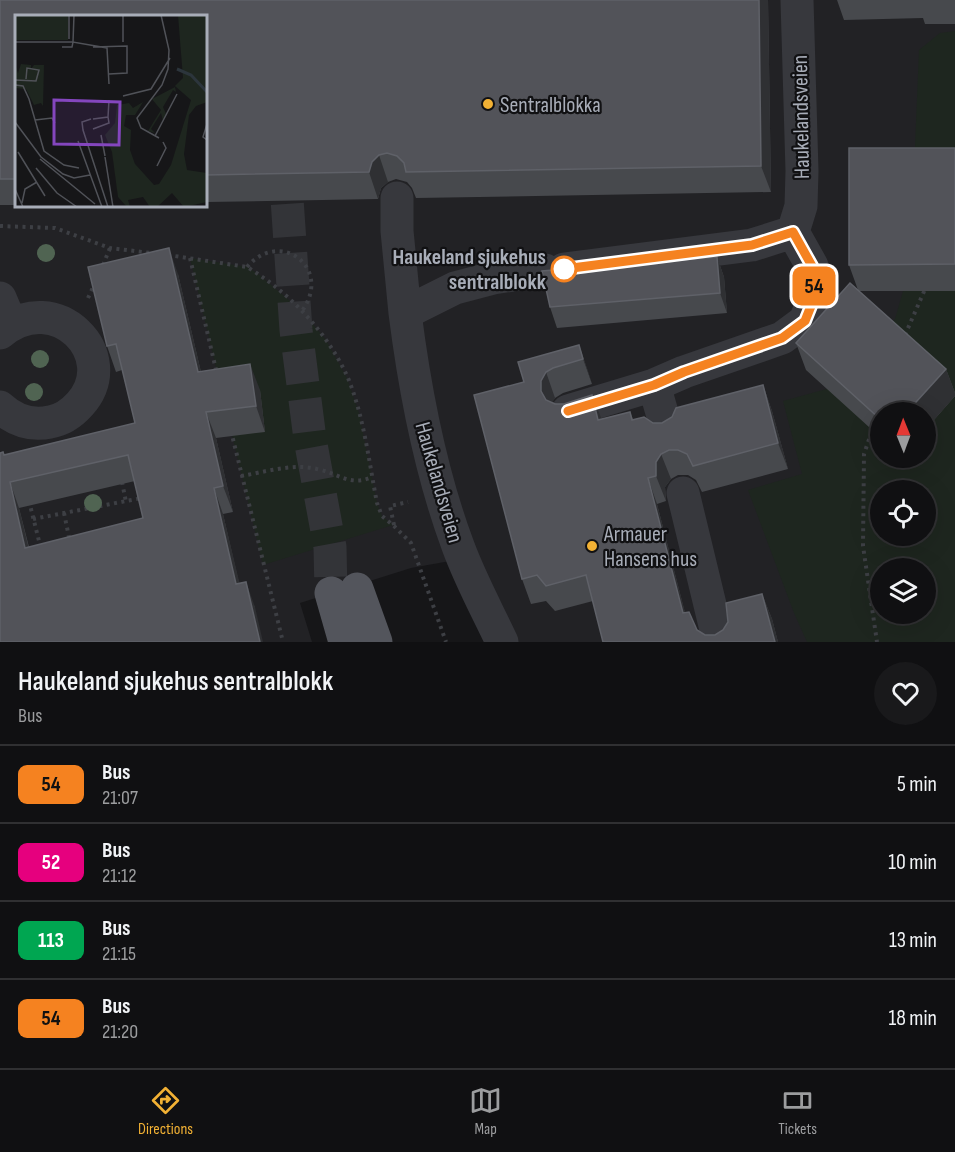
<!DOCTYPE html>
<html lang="en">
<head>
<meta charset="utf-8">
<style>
  body { margin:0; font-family:"Sofia Sans Condensed",sans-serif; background:#19191b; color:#f1f3f6; height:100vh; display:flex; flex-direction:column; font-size:22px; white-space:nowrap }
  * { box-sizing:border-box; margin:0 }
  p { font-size:20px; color:#9c9d9f }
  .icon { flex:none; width:33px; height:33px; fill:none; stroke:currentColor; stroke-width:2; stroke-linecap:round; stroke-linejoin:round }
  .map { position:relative; height:642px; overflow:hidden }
  .details { display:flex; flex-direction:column; background:#101012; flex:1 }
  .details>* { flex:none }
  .badge { padding:0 12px; border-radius:9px; font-size:21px; line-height:39px }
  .needle { width:39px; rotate:359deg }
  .fabs { position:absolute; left:870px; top:402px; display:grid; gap:12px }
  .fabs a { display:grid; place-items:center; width:66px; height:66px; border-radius:50%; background:#101012; box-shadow:0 6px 24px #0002,0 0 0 2px #303032; font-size:30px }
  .map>.badge { position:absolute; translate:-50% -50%; box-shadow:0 0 0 3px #fff }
  .round { display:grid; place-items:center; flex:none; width:63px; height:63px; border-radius:32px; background:#19191b }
  .summary { display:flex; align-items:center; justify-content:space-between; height:102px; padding:0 18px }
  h1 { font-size:28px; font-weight:600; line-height:45px }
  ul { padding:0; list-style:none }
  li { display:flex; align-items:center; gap:18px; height:78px; padding:0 18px; border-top:2px solid #303032 }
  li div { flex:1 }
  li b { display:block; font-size:22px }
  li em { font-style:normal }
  li .badge { min-width:66px; font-weight:700; text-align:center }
  .dock { display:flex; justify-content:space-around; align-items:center; height:84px; border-top:2px solid #303032; background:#101012; font-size:16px; color:#9c9d9f }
  .dock a { display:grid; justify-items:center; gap:3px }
  .dock .active { color:#f2b134 }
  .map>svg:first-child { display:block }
  .built { fill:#222225; fill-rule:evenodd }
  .green { fill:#1e261f; fill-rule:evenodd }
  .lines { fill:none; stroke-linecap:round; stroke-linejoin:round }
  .major-tunnel { stroke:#333438; stroke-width:33; stroke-dasharray:33 16; stroke-linecap:butt }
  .path { stroke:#3d3f44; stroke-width:4; stroke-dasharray:3 4.5; stroke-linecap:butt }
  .minor { stroke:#37383d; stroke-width:33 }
  .major { stroke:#53555c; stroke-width:33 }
  .tree { fill:#506452 }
  .wall { fill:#47494d; fill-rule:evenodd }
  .shaded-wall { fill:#2f3033 }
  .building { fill:#525359; stroke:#5f6168; stroke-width:1.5; fill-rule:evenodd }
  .line-casing { stroke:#fff; stroke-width:14 }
  .line { stroke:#f58220; stroke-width:9 }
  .poi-dot { fill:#f2b134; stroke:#111113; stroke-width:2 }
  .stop-dot { fill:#fff; stroke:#f58220; stroke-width:3 }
  .labels { text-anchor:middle; stroke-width:4.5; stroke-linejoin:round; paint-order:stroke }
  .poi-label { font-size:22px; fill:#a8adb8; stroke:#111113; text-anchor:start }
  .street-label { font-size:22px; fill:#a8adb8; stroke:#111113 }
  .stop-label { font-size:22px; font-weight:bold; fill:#a8adb8; stroke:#111113; text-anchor:end }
  .inset-river { fill:none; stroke:#2c353c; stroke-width:3 }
  .inset-road { fill:none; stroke:#505258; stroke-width:1.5 }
  .view { fill:#8446be; fill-opacity:0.15; stroke:#8446be; stroke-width:3 }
  .inset-edge { fill:none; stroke:#a8adb8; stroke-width:3 }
</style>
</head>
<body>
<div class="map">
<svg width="955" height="642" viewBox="0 0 955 642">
  <rect width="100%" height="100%" fill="#161618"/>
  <path class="built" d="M 0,0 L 955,0 L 955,221 L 864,454 L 880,568 L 880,614 L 893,642 L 515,642 L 467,558 L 411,568 L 300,603 L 312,642 L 0,642 ZM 16,16 L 206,16 L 206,206 L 16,206 Z"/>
  <path class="green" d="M 955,31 L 955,642 L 807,642 L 794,613 L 748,490 L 802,474 L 783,401 L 841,385 L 895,319 L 910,267 L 919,50 L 940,33 ZM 880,412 L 926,412 L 926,458 L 880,458 ZM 880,490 L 926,490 L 926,536 L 880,536 ZM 880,568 L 926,568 L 926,614 L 880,614 Z
    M 190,258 L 247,267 L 257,273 L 302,311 L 326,340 L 347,378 L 359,413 L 377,503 L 382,516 L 393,525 L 263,565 Z"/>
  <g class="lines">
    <path class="major-tunnel" d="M 284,155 L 296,330 L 310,439 L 330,547 L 331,593"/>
    <path class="path" d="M 0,226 L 55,228 L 110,248 L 151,253
      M 168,255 L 247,267 C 289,292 328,333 348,378 C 364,417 369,462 377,503 L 382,516 L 394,526 L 411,543 L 446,642
      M 190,258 L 217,374
      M 103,265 L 110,248
      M 247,267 C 280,228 333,268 302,311
      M 88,298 L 95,283
      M 905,335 L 926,287
      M 874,425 L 864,454 L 863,546 L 877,642
      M 231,431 L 283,642
      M 241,476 C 265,472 293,463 317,469 C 338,473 350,487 372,477
      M 122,482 L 126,502
      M 29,501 L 41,549
      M 64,513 L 70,542
      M 33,519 L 142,498
      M 394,525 L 390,506 L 408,502"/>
    <path class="minor" d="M 397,198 L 397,231 L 405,313
      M 564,269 L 752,245 L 793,232 L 801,206 L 802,171 L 797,0
      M 0,298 L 11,324
      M 0,333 C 56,286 123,356 80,404 C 72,413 62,420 50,422 C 31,426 14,420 0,407
      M 654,385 L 667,430
      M 568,411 L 654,385 L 684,372 L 782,338 L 805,321 L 815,296 L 812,266 L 793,232
      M 683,493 L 719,642
      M 502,642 C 487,610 470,579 458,546 C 430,471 415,392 405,313 L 455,288 L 493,278 L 545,270"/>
    <path class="major" d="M 357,589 L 376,642
      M 331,593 L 345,642"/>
  </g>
  <g class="tree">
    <circle cx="46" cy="253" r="9"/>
    <circle cx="40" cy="359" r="9"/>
    <circle cx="34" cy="392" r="9"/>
    <circle cx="93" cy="503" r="9"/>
  </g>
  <path class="wall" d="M 0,0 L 768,0 L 771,192 L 416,198 L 412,188 L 407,182 L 396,179 L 388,182 L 381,188 L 378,199 L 206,202 L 206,16 L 16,16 L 16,205 L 0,205 Z
    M 837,0 L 955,0 L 955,24 L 925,24 L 923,18 L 844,20 Z
    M 955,148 L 955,291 L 859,291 L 946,369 L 955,393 L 955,396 L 926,429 L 880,412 L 880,437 L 806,370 L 796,343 L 858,290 L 849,265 Z
    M 717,257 L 724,277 L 727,313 L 557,328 L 550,307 Z
    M 178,274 L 201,372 L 260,390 L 265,432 L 216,438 L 233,512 L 223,514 L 239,583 L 255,607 L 0,642 L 4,455 L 135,423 L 122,370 L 116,372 L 107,346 ZM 135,481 L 143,518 L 29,547 L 19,508 Z
    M 579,345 L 592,384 L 563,393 L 555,398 L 552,402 L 601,419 L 630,412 L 633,419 L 653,423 L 662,423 L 763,385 L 772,411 L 788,469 L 702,492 L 696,480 L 688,475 L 678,475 L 671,479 L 665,487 L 666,501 L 657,504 L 685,613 L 697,630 L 705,635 L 715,635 L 723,630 L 762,594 L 772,619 L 778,642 L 603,642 L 593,601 L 555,611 L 546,601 L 531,604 L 522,579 L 524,382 Z"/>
  <path class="shaded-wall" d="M 759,0 L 768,0 L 771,192 L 761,166 Z
    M 379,155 L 388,182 L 381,188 L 378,199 L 369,172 L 372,162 Z
    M 169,248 L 178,274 L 207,398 L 198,372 Z
    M 717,257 L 724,277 L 727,313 L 720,293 Z
    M 579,345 L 588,371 L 592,384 L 583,359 Z
    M 250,364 L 260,390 L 265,432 L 256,406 Z
    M 946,369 L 955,393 L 955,396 L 926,429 L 926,412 L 907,412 Z
    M 546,372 L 555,398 L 550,406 L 541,391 L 541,381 Z
    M 763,385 L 772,411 L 788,469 L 778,443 Z
    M 592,395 L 602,420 L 598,420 Z
    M 206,412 L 216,438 L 233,512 L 223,486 Z
    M 661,454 L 671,479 L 665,487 L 666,501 L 656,476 L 656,462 Z
    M 648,478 L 657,504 L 692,639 L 683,613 Z
    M 10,482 L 19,508 L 35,574 L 25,548 Z
    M 214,488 L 223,514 L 246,610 L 236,584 Z
    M 246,582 L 255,607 L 263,642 L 260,642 Z
    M 762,594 L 772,619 L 778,642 L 775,642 Z"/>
  <path class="building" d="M 0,0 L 759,0 L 761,166 L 406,172 L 404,163 L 397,156 L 387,153 L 379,155 L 372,162 L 369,172 L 206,175 L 206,16 L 16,16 L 16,179 L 0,179 Z
    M 849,148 L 955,148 L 955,264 L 849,265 Z
    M 169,248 L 198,372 L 250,364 L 256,406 L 206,412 L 223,486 L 214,488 L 236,584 L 246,582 L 260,642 L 0,642 L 0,453 L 3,452 L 4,455 L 135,423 L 116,344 L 107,346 L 88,267 ZM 128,455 L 143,518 L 25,548 L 10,482 Z
    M 717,257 L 720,293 L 550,307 L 542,271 Z
    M 850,283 L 946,369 L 907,412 L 880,412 L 880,419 L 796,343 Z
    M 579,345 L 583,359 L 553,368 L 546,372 L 541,381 L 541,391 L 546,400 L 555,404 L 564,404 L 592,395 L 598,420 L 630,412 L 632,420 L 644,417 L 653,423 L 662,423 L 672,417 L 676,408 L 763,385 L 778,443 L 693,466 L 687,454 L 678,450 L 669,450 L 661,454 L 656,462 L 656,476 L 648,478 L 683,613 L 689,612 L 697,630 L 705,635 L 715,635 L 723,630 L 728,622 L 726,603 L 762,594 L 775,642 L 603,642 L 586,575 L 546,586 L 537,575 L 522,579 L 474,395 L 524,382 L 518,362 Z"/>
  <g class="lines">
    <defs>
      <path id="line" d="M 564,269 L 752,245 L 793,232 L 812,266 L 815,296 L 805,321 L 782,338 L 684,372 L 654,385 L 568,411"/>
    </defs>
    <use href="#line" class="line-casing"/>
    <use href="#line" class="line"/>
  </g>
  <g class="poi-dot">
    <circle cx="488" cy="104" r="6"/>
    <circle cx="592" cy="546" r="6"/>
  </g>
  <circle class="stop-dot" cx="564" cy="269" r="12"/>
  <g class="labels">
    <g class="poi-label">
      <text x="500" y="112">Sentralblokka</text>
      <text x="604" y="541">Armauer<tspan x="604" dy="25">Hansens hus</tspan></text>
    </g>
    <g class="street-label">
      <text transform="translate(800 117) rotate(-91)" y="8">Haukelandsveien</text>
      <text transform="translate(440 482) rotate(74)" y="8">Haukelandsveien</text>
    </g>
    <g class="stop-label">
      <text x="546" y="264">Haukeland sjukehus<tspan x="546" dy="25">sentralblokk</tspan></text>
    </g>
  </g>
  <g transform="translate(15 15)">
    <rect width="192" height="192" fill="#161618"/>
    <path d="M 0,0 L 53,0 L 53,25 L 0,25 ZM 163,0 L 192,0 L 192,87 L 181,91 L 174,100 L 169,139 L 172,155 L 192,158 L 192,187 L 169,192 L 157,178 L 142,192 L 135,192 L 128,182 L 113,185 L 115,192 L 112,192 L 103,182 L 97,137 L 90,120 L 100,108 L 102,90 L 114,88 L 118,93 L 128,87 L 120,100 L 111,100 L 109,111 L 116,115 L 115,135 L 120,149 L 139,170 L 144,169 L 156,150 L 176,85 L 160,71 L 168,63 ZM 0,49 L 3,58 L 6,49 L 16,50 L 16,54 L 19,50 L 29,50 L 28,91 L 26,88 L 19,90 L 11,74 L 0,73 ZM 160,72 L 161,77 L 158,75 L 148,92 L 151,99 L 148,106 L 146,98 L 136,114 L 140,118 L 133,116 L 146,95 L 137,84 Z" fill="#1e261f"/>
    <path class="inset-river" d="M 162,54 L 176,60 L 192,77"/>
    <path class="inset-road" d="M 108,0 L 108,27M 54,24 L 54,0M 0,27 L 58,27 L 59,0M 47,32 L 57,32 L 58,27 L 92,33 L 94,69M 78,32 L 112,31 L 112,58 L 94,59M 0,65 L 21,66 L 24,55 L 12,53 L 11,64M 0,70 L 8,71 L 14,84 L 29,136 L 49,150 L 64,153M 108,81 L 136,74 L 155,43M 76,104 L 67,107 L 68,115 L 93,192M 78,104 L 93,102 L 94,85M 20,105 L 37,103 L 40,108M 0,107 L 26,142 L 48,159 L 59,163 L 75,160M 192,109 L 188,122 L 192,125M 78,114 L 94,108 L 93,102M 86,120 L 90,141M 140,121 L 162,79M 144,123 L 126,113 L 122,103 L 147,70 L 153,54 L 154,35 L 146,0M 63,126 L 87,192M 3,137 L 30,181M 90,142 L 98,192M 25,144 L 80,189M 142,151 L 151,133 L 148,127M 21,153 L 42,178 L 62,192M 0,174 L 8,192M 7,188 L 10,174 L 22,167"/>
    <path class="view" d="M 39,85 L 105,87 L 104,130 L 39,129 Z"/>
    <rect width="192" height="192" class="inset-edge"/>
  </g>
</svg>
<div class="fabs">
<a><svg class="needle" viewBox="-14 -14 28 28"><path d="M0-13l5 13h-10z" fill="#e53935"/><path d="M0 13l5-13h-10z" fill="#9c9d9f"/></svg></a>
<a><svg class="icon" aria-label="locate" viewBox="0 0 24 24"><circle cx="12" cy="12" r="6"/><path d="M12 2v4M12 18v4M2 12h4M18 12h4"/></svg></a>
<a><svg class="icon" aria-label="layers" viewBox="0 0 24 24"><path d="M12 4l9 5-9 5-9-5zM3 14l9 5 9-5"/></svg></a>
</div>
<b class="badge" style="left:814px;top:286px;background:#f58220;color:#111">54</b>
</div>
<section class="details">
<div class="summary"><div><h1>Haukeland sjukehus sentralblokk</h1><p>Bus</p></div><a class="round"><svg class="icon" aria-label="heart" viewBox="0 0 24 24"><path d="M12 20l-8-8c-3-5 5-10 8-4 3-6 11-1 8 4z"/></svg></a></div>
<ul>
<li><span class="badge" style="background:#f58220;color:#111">54</span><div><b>Bus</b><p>21:07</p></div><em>5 min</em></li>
<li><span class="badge" style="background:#e6007e;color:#fff">52</span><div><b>Bus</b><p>21:12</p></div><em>10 min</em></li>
<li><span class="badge" style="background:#00a651;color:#fff">113</span><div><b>Bus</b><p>21:15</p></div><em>13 min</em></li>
<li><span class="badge" style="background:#f58220;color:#111">54</span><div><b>Bus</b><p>21:20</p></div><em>18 min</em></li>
</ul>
</section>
<nav class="dock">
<a class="active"><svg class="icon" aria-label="directions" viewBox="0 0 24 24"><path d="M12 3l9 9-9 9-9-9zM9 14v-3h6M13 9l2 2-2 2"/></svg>Directions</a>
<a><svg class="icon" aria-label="map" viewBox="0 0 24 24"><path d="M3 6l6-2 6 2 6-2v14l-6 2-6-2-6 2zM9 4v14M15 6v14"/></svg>Map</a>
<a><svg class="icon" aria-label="tickets" viewBox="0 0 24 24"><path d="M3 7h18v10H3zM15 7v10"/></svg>Tickets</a>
</nav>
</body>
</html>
